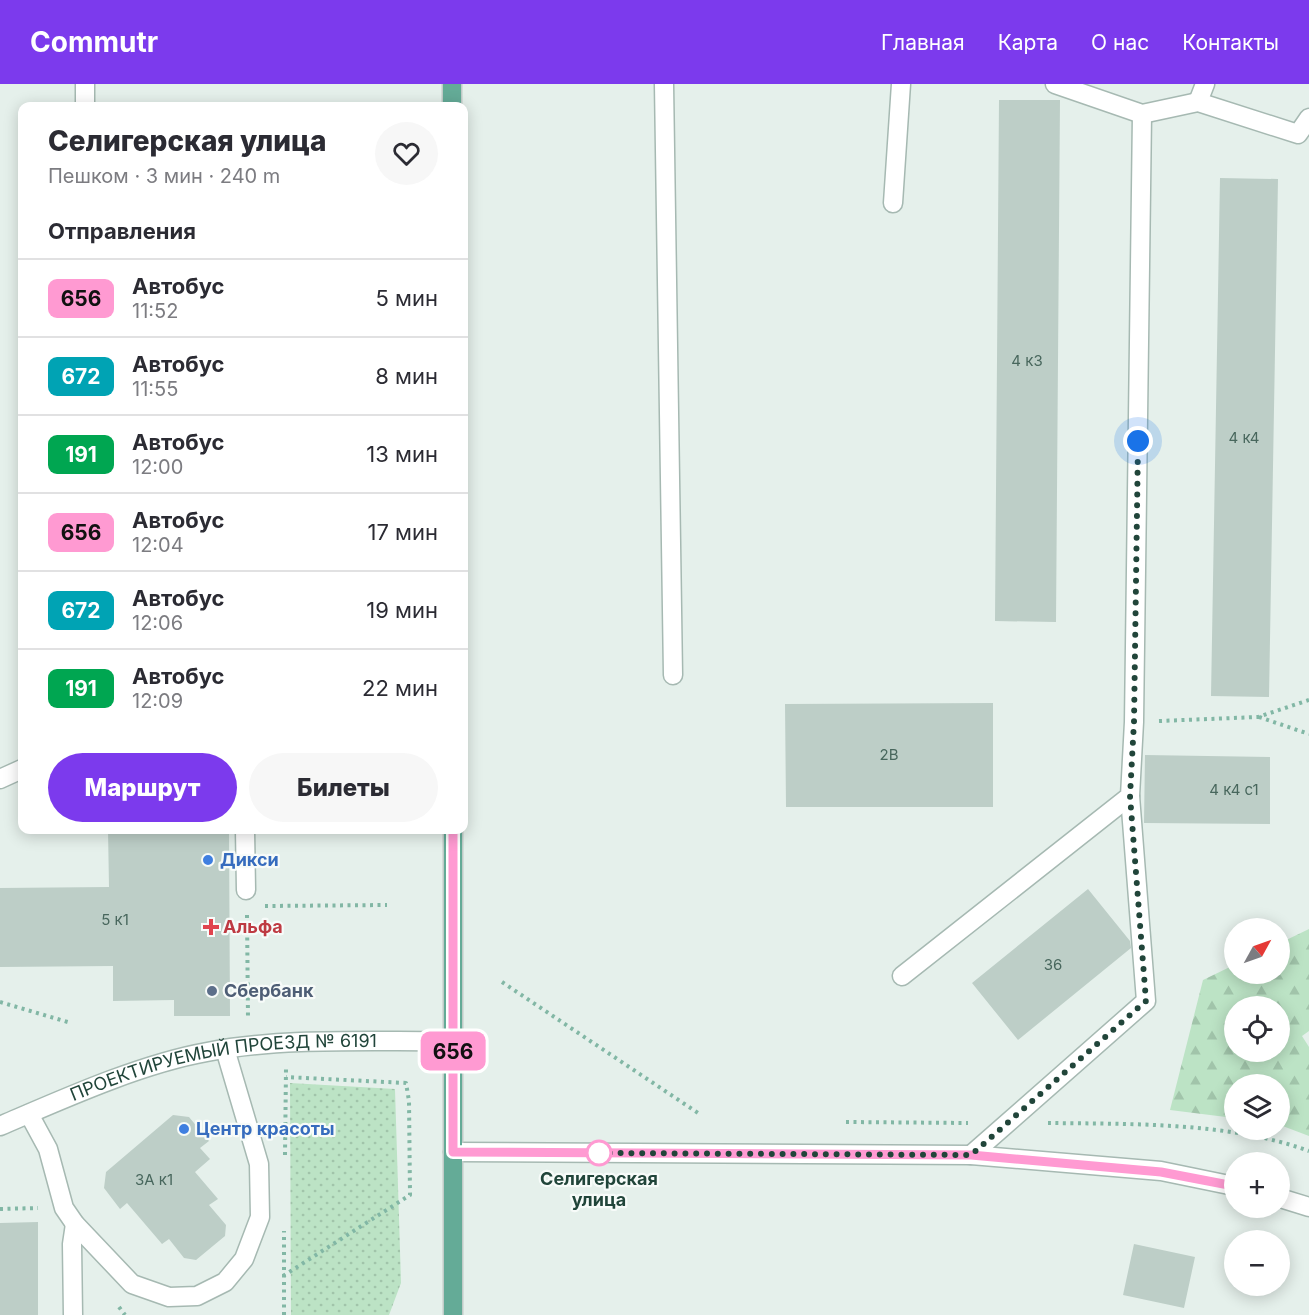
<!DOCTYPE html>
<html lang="ru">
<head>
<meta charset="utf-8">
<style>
  body { margin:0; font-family:Inter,sans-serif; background:#f7f7f7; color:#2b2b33; height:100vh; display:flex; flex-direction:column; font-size:22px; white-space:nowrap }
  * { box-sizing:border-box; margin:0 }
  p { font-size:20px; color:#7c7c81 }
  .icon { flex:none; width:33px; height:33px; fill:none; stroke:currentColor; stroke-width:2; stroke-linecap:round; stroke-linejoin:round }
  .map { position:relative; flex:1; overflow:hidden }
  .panel { position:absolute; left:18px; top:18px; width:450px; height:732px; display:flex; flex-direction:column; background:#fff; border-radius:12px; box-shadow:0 3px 15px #0003 }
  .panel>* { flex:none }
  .badge { padding:0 12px; border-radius:9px; font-size:21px; line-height:39px }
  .needle { width:39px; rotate:50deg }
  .fabs { position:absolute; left:1224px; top:834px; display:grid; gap:12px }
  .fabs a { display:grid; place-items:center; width:66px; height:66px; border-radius:50%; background:#fff; box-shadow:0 3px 15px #0003; font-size:30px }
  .you { position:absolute; width:30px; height:30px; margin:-15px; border:4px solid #fff; border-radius:50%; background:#1a73e8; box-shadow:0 0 0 9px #1a73e833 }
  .map>.badge { position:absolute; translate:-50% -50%; box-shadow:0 0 0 3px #fff }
  h2 { padding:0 30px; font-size:22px; line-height:54px }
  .round { display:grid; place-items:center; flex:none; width:63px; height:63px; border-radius:32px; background:#f7f7f7 }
  .overview { display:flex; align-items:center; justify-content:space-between; height:102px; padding:0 30px }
  h1 { font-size:28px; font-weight:800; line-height:45px }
  .primary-button { display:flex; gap:12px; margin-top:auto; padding:12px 30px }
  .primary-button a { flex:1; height:69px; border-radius:36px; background:#7c3aed; color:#fff; font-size:24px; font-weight:800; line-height:69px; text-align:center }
  .primary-button a+a { background:#f7f7f7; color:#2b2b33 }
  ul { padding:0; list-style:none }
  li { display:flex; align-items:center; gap:18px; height:78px; padding:0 30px; border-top:2px solid #e1e1e2 }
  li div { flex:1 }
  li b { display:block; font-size:22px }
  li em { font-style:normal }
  li .badge { min-width:66px; font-weight:700; text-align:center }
  header { display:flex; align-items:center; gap:36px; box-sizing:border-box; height:84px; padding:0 30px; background:#7c3aed; color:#fff }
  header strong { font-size:28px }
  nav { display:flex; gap:33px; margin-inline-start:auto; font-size:21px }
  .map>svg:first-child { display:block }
  .grass { fill:url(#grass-dots) }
  .forest { fill:url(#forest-firs); fill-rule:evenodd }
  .building { fill:#bdcec7 }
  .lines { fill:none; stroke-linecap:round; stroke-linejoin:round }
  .minor-casing { stroke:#a6b9b2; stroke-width:21 }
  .major-casing { stroke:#c1cbc8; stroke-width:21 }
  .path { stroke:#82b7a5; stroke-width:4; stroke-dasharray:3 4.5; stroke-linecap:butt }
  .minor { stroke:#fff; stroke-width:18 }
  .major { stroke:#64ab97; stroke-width:18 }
  .line-casing { stroke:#fff; stroke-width:14 }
  .line { stroke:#ff9ad2; stroke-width:9 }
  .walk { stroke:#21453a; stroke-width:6; stroke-dasharray:0 10.8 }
  .shop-dot { fill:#3f7fe0; stroke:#f7fbf9; stroke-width:2 }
  .health-dot { fill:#e0444e; stroke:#f7fbf9; stroke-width:2 }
  .service-dot { fill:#5c6f8a; stroke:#f7fbf9; stroke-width:2 }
  .stop-dot { fill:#fff; stroke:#ff9ad2; stroke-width:3 }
  .labels { text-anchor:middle; stroke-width:4.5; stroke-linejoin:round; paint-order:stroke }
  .number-label { font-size:15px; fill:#48675d }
  .shop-label { font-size:18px; font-weight:bold; fill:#366cbe; stroke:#f7fbf9; text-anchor:start }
  .health-label { font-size:18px; font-weight:bold; fill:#be3a42; stroke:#f7fbf9; text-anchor:start }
  .service-label { font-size:18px; font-weight:bold; fill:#4e5e75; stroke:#f7fbf9; text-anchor:start }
  .street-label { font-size:18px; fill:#21453a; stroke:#f7fbf9 }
  .stop-label { font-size:18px; font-weight:bold; fill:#21453a; stroke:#f7fbf9 }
</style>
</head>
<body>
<header>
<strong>Commutr</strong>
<nav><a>Главная</a><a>Карта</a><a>О нас</a><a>Контакты</a></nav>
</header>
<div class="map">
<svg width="1309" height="1231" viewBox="0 0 1309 1231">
  <defs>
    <pattern id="grass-dots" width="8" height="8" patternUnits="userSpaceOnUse" patternTransform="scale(1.5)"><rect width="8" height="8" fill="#bce3c5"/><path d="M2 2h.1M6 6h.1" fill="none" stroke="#a1c4aa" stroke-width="1.8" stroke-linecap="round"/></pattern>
    <pattern id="forest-firs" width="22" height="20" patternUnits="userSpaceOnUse" patternTransform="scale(1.5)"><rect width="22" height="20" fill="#bce3c5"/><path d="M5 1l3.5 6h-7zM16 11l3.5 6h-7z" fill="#a1c4aa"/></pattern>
  </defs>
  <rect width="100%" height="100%" fill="#e5f0eb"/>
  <path class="grass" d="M 290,999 L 395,1005 L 401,1199 L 389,1231 L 291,1231 Z"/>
  <path class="forest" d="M 1309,845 L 1309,947 L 1302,952 L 1309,963 L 1309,1052 L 1280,1041 L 1280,1000 L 1234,1000 L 1234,1034 L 1170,1026 L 1203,896 L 1234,881 L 1234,890 L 1280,890 L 1280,859 ZM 1234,922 L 1280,922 L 1280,968 L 1234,968 Z"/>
  <path class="building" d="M 999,16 L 1060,16 L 1056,538 L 995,537 Z
    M 1220,94 L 1278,95 L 1269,613 L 1211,612 Z
    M 993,619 L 993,723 L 786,723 L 785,620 Z
    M 1145,671 L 1270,673 L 1270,740 L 1144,739 Z
    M 108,746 L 229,746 L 230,932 L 174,932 L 174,916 L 113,917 L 113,882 L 0,883 L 0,804 L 109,803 Z
    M 1088,805 L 1130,857 L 1131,864 L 1018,956 L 972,899 Z
    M 173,1031 L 189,1033 L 209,1057 L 200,1064 L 210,1075 L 195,1088 L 218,1115 L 209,1121 L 226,1141 L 225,1152 L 196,1176 L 184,1174 L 169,1155 L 162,1160 L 127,1119 L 120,1125 L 104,1104 L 106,1088 Z
    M 38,1138 L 38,1231 L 0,1231 L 0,1139 Z
    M 1134,1160 L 1195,1173 L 1184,1224 L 1123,1211 Z"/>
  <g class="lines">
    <defs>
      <g id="minor">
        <path d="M 85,0 L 85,22"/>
        <path d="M 664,0 L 673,591"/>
        <path d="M 1055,0 L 1142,30 L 1198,18 L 1298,50 L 1309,34"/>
        <path d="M 1198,18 L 1205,0"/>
        <path d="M 893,119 L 901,0"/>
        <path d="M 0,695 L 22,685"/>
        <path d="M 245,746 L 246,806"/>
        <path d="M 902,892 L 1130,712 L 1134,638 L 1142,30"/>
        <path d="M 29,1030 L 48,1065 L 64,1124 L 75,1140 L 132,1200 L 169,1213 L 197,1212 L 225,1198 L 244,1175 L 260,1133 L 259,1080 L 225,965"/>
        <path id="s1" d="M 0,1042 C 63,1015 140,980 207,968 C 283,953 375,958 453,957"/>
        <path d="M 453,1068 L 971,1071 L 1161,1087 L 1234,1102"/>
        <path d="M 971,1071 L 1146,917 L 1130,712"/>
        <path d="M 1280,1114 L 1309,1123"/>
        <path d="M 73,1231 L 72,1160 L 75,1140"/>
      </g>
      <path id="major" d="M 452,0 L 452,22
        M 453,1231 L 453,746"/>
    </defs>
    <use href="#minor" class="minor-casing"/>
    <use href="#major" class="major-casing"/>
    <path class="path" d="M 1259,633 L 1309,650
      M 1159,637 L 1258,633 L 1309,616
      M 265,822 L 387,821
      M 247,831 L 248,934
      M 502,898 L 698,1029
      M 0,918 L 71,939
      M 846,1038 L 968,1039
      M 1048,1039 C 1131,1040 1230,1038 1309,1067
      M 285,1071 L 286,985
      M 0,1125 L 38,1124
      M 283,1192 L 410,1111 L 409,1017 L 406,999 L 286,993
      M 119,1223 L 125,1231
      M 284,1231 L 284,1147"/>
    <use href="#minor" class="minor"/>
    <use href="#major" class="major"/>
  </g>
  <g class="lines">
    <defs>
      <path id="line" d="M 453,746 L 453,1068 L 971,1071 L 1161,1088 L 1234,1102"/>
    </defs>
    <use href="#line" class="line-casing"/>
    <use href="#line" class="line"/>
    <path class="walk" d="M 599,1069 L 971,1071 L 1146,917 L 1130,712 L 1134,638 L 1138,357"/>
  </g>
  <g class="shop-dot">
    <circle cx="208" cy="776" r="6"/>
    <circle cx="184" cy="1045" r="6"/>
  </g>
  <path class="health-dot" d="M208 834h6v6h6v6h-6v6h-6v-6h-6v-6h6z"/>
  <circle class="service-dot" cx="212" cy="907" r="6"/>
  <circle class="stop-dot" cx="599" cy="1069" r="12"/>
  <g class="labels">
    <g class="number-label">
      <text x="1027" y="282">4 к3</text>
      <text x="1244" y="359">4 к4</text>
      <text x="889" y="676">2В</text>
      <text x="1234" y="711">4 к4 с1</text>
      <text x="115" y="841">5 к1</text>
      <text x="1053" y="886">36</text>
      <text x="154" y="1101">3А к1</text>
    </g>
    <g class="shop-label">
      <text x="220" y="782">Дикси</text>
      <text x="196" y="1051">Центр красоты</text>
    </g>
    <g class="health-label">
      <text x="223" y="849">Альфа</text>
    </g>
    <g class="service-label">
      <text x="224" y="913">Сбербанк</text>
    </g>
    <g class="street-label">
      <text dy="6" stroke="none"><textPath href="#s1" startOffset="234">ПРОЕКТИРУЕМЫЙ ПРОЕЗД № 6191</textPath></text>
    </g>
    <g class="stop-label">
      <text x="599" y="1101">Селигерская<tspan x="599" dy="21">улица</tspan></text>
    </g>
  </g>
</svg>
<div class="fabs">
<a><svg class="needle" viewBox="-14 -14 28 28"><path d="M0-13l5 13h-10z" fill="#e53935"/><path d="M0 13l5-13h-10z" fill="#7c7c81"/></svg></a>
<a><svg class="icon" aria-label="locate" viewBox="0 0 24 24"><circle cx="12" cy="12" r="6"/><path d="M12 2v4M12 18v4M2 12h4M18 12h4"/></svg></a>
<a><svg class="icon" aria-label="layers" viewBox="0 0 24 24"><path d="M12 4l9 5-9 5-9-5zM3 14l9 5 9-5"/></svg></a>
<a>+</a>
<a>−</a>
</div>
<div class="you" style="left:1138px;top:357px"></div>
<b class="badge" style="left:453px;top:967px;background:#ff9ad2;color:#111">656</b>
<section class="panel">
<div class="overview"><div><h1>Селигерская улица</h1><p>Пешком · 3 мин · 240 m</p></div><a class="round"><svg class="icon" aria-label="heart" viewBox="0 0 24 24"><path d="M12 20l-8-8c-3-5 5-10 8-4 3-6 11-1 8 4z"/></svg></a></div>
<h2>Отправления</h2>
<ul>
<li><span class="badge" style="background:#ff9ad2;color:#111">656</span><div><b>Автобус</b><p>11:52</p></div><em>5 мин</em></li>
<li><span class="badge" style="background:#00a3b4;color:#fff">672</span><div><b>Автобус</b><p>11:55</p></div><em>8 мин</em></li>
<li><span class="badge" style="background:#00a651;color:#fff">191</span><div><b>Автобус</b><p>12:00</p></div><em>13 мин</em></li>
<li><span class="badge" style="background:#ff9ad2;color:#111">656</span><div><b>Автобус</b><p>12:04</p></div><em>17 мин</em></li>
<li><span class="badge" style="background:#00a3b4;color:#fff">672</span><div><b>Автобус</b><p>12:06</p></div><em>19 мин</em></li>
<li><span class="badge" style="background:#00a651;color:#fff">191</span><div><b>Автобус</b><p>12:09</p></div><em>22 мин</em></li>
</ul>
<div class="primary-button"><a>Маршрут</a><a>Билеты</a></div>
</section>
</div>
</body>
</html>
